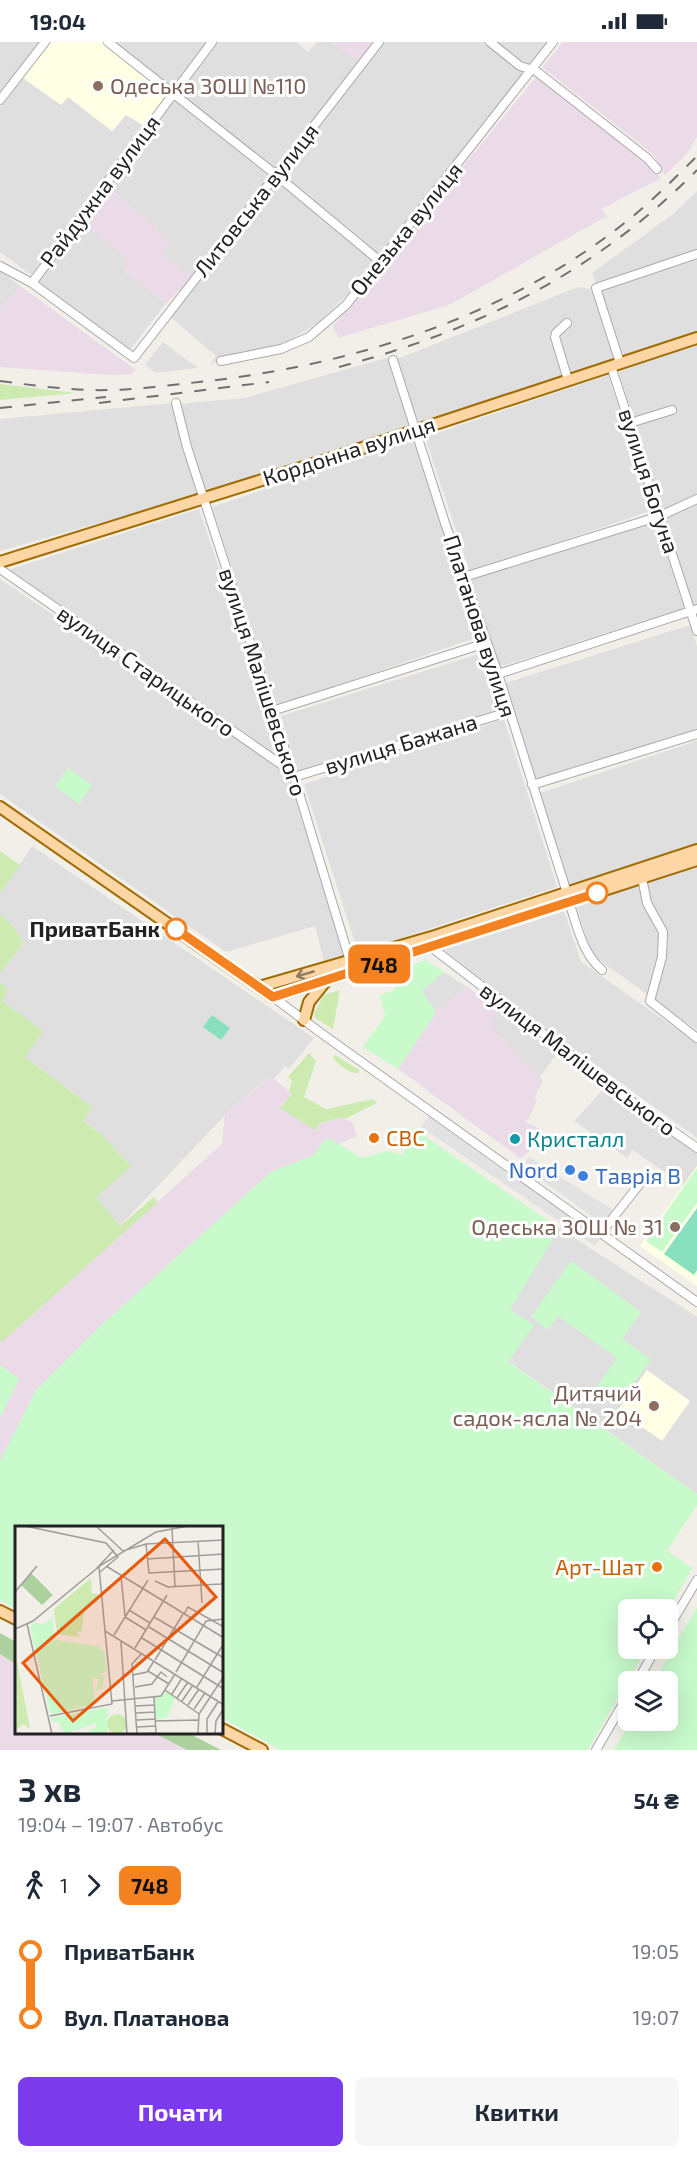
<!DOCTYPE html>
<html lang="uk">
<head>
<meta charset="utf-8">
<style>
  body { margin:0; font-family:"Exo 2",sans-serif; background:#f6f6f7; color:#1f2937; height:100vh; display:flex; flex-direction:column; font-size:22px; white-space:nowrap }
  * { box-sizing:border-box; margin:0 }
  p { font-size:20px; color:#747a83 }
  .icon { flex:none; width:33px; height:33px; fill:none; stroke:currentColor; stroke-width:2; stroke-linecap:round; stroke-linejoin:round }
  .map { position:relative; height:1708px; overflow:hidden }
  .panel { display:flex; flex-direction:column; background:#fff; flex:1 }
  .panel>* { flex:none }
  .badge { padding:0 12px; border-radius:9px; font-size:21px; line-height:39px }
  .tools { position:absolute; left:618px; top:1557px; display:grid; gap:12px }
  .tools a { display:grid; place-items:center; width:60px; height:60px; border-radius:9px; background:#fff; box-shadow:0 6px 24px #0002; font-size:30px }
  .map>.badge { position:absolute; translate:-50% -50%; box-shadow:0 0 0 3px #fff }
  .legs { display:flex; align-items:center; gap:9px; height:66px; padding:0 18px; font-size:20px }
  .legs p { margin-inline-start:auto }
  .overview { display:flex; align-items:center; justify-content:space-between; height:102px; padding:0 18px }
  h1 { font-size:33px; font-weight:700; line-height:45px }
  .action { display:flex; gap:12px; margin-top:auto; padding:12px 18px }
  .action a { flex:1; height:69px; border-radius:9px; background:#7c3aed; color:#fff; font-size:24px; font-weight:700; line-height:69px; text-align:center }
  .action a+a { background:#f6f6f7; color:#1f2937 }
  ul { padding:0 18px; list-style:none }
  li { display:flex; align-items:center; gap:21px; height:66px; font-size:22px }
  li i { display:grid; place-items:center; width:9px; height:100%; margin:0 8px; background:currentColor }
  li i::after { content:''; width:15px; height:15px; margin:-8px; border:4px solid; border-radius:50%; background:#fff }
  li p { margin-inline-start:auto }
  li:first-child i { background:linear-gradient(#0000 50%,currentColor 0) }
  li:last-child i { background:linear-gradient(currentColor 50%,#0000 0) }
  .status { display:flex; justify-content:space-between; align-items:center; height:42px; padding:0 30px; background:#fff; direction:ltr }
  .status svg { height:16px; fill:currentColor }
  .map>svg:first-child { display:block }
  .residential { fill:#e0dfdf }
  .industrial { fill:#ebdbe8 }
  .education { fill:#ffffe5 }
  .grass { fill:#cdebb0 }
  .forest { fill:#add19e }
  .park { fill:#c8facc }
  .pitch { fill:#88e0be }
  .parking { fill:#e2e2e2 }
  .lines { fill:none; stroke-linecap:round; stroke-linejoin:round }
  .minor-casing { stroke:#a9a9a9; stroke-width:10 }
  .major-casing { stroke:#a06b00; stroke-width:14 }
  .minor { stroke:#fff; stroke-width:8 }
  .major { stroke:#fcd6a4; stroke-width:10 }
  .rail { stroke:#707070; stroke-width:2; stroke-dasharray:12 12; stroke-linecap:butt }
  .oneway { stroke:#8f7c63 }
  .line-1-casing { stroke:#fff; stroke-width:14 }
  .line-1 { stroke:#f58220; stroke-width:9 }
  .education-dot { fill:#8d6e63; stroke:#fff; stroke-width:2 }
  .stop-1-dot { fill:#fff; stroke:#f58220; stroke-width:3 }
  .food-dot { fill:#e8710a; stroke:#fff; stroke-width:2 }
  .culture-dot { fill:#0f9aa8; stroke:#fff; stroke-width:2 }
  .shop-dot { fill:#3f7fe0; stroke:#fff; stroke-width:2 }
  .labels { text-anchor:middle; stroke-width:6; stroke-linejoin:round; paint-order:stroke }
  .education-label { font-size:22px; fill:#785e54; stroke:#fff; text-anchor:end }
  .street-label { font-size:22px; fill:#222; stroke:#fff }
  .stop-label { font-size:22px; font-weight:bold; fill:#222; stroke:#fff; text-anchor:end }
  .food-label { font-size:22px; fill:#c56008; stroke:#fff; text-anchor:start }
  .culture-label { font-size:22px; fill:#0d838f; stroke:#fff; text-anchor:start }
  .shop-label { font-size:22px; fill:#366cbe; stroke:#fff; text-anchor:end }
  .inset-road { fill:none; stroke:#9f9d99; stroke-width:1.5 }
  .view { fill:#e8590c; fill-opacity:0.15; stroke:#e8590c; stroke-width:3 }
  .inset-edge { fill:none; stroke:#222; stroke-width:3 }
</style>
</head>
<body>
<div class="status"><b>19:04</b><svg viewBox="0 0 49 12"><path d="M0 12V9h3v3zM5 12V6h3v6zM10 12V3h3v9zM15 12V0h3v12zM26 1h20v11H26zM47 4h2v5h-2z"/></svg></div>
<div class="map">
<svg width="697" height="1708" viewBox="0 0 697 1708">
  <rect width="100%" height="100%" fill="#f2efe9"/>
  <path class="residential" d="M 0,0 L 40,0 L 0,49 Z
    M 110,0 L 296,0 L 308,10 L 317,0 L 331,0 L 362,21 L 275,131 Z
    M 380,0 L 488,0 L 530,29 L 381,218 L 277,131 Z
    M 491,0 L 549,0 L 532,22 L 521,23 Z
    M 23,36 L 61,63 L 68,55 L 112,89 L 126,73 L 146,85 L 31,233 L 0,210 L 0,65 Z
    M 175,53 L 275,132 L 193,236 L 162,212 L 156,189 L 158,186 L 105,144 Z
    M 276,133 L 379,222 L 319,280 L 281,304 L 224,315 L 210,323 L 216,314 L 168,273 Z
    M 697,149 L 697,209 L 597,243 L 592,231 L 673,172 Z
    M 79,178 L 128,217 L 125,230 L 166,261 L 129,309 L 34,239 Z
    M 697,217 L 697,290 L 622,314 L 601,249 Z
    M 0,229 L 20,244 L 0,268 Z
    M 578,245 L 591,247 L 614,317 L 417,382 L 395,318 Z
    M 163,300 L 183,315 L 198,326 L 155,331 L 145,322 Z
    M 697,302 L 697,453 L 663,469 L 618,328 Z
    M 390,315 L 411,384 L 206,451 L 179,362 L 244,356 Z
    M 608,333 L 653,468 L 470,530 L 425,395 Z
    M 173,361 L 179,391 L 197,453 L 0,509 L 0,377 Z
    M 413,398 L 478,595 L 277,664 L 212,465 Z
    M 697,462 L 697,564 L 694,565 L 664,477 Z
    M 199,467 L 278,704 L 270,712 L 8,528 Z
    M 656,479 L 684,566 L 499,625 L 471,538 Z
    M 0,537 L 288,732 L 344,913 L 324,919 L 315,884 L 226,910 L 0,752 Z
    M 690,583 L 697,604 L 697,687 L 536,737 L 506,641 Z
    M 482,611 L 500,667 L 298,730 L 281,674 Z
    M 504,677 L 557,845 L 358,910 L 304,742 Z
    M 697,699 L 697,803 L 567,847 L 540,751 Z
    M 32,804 L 314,996 L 289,1027 L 285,1024 L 274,1037 L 267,1036 L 225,1073 L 120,1184 L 95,1156 L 131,1124 L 101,1092 L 83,1079 L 92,1065 L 25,1015 L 2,959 L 7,947 L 0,940 L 0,931 L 24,901 L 11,882 L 0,873 L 0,852 Z
    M 697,823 L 697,988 L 592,913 L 576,863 Z
    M 564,869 L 581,920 L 697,1001 L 697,1096 L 525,971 L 444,908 Z
    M 444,930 L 466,944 L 436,971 L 421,949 Z
    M 501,969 L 557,1012 L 539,1036 L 503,997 L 494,992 L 490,982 Z
    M 604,1043 L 697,1110 L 697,1126 L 684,1144 L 633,1108 L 627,1116 L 574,1079 L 599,1052 Z
    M 559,1186 L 697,1275 L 697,1452 L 508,1319 L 533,1283 L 509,1268 Z"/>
  <path class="industrial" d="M 331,0 L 378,0 L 362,21 Z
    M 563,0 L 697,0 L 697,95 L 686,113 L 665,133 L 653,112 L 542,25 Z
    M 537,34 L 646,116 L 661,136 L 601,167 L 607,174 L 449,263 L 338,296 L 333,284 Z
    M 105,144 L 158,186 L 156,189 L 171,201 L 162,212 L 193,236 L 166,261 L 125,230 L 127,227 L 123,224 L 127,217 L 79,178 Z
    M 20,244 L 136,328 L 131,332 L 108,333 L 0,325 L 0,268 Z
    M 466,944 L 501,969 L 490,982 L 497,987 L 495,992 L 503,997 L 543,1039 L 534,1056 L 537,1058 L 528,1078 L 524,1079 L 540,1087 L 540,1097 L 533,1106 L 520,1116 L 398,1027 L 436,971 Z
    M 268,1036 L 274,1037 L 292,1052 L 280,1065 L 316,1089 L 319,1083 L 340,1075 L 352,1080 L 357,1094 L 339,1102 L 329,1096 L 322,1101 L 314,1113 L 36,1348 L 0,1419 L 0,1376 L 18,1337 L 0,1323 L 0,1298 L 2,1300 L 222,1102 L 225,1073 Z
    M 0,1612 L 16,1622 L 16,1692 L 156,1692 L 187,1708 L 0,1708 Z"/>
  <path class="education" d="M 52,0 L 106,0 L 172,51 L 146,85 L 126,73 L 112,89 L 68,55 L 61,63 L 23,36 Z
    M 697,1124 L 697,1244 L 640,1204 Z
    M 647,1328 L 690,1359 L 662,1399 L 618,1368 Z"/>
  <path class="grass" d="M 0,342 L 76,351 L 0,358 Z
    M 0,809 L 20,823 L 0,852 Z
    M 0,873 L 11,882 L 24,901 L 0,931 Z
    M 0,940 L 8,947 L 2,959 L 43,989 L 25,1015 L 92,1065 L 83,1079 L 101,1092 L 131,1124 L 96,1156 L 120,1184 L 154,1155 L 158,1160 L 2,1300 L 0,1298 Z
    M 340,948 L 333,987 L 315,976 L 314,971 L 324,953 Z
    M 309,1011 L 316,1019 L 304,1055 L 326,1067 L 373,1057 L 377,1061 L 345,1077 L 340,1075 L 319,1082 L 316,1089 L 280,1066 L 292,1052 L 289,1049 L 292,1039 L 288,1035 Z
    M 335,1013 L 359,1028 L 359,1031 C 350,1032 339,1023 333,1016 Z"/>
  <path class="forest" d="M 0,1591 L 16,1600 L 16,1622 L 0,1612 Z
    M 156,1692 L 190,1692 L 221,1708 L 187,1708 Z"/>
  <path class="park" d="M 68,726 L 92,743 L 79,762 L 55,744 Z
    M 426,918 L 444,930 L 422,949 L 436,971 L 398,1027 L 363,1005 L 385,974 L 380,953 L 395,948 L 391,931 Z
    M 411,1085 L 559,1186 L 510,1268 L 534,1283 L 508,1320 L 697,1452 L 697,1463 L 667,1509 L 692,1526 L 668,1569 L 668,1568 L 628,1568 L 628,1606 L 646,1607 L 588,1708 L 281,1708 L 222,1676 L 222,1486 L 16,1486 L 16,1567 L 0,1558 L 0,1419 L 36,1348 L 95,1289 L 271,1130 L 314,1113 L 322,1101 L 329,1096 L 362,1116 L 387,1109 L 403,1113 Z
    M 697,1126 L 697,1161 L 662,1210 L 646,1199 Z
    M 571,1219 L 641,1270 L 622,1297 L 651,1318 L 617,1364 L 595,1348 L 617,1316 L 558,1274 L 548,1288 L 531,1275 Z
    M 0,1323 L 19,1337 L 0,1376 Z
    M 697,1565 L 697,1708 L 614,1708 L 631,1679 L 668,1678 L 668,1640 L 654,1639 Z"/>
  <path class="pitch" d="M 212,973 L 230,986 L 221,998 L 203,985 Z
    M 697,1166 L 697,1228 L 694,1233 L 664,1212 Z"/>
  <path class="parking" d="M 429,1074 L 600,1197 L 595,1204 L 421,1085 Z
    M 529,1115 L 613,1168 L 603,1182 L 522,1124 Z"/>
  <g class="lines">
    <defs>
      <path id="minor" d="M 108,0 L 275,132 L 381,220
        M 490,0 L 520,24 L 536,29 L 647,116 L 657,127
        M 0,58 L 45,0
        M 0,224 L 32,241 L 134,316 L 379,0
        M 32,241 L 212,0
        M 567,281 L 556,291 L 555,295 L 568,338
        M 393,318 L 445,481 L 498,632 L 567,851
        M 221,319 L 281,307 L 309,295 L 346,263 L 553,0
        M 620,321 L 596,246 L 697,212
        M 611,324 L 697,589
        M 176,361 L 187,405 L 300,754 L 350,919
        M 630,381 L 672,368
        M 0,527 L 292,730
        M 464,535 L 660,474 L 697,457
        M 498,632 L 697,567
        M 272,669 L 486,601
        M 294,735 L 508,670
        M 532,743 L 697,692
        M 642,836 L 647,861 L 663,890 L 662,915 L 650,959 L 697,996
        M 569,860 C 577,883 582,911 602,928
        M 431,905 L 647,1071 L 697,1106
        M 273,955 L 321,991 L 697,1260
        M 601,1191 L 639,1143
        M 668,1587 L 697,1538
        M 637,1640 L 656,1606
        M 596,1708 L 628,1653"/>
      <path id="major" d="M 0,520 L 326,418 L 697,296
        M 0,765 L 273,955 L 697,818
        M 259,945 L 435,894 L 697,808
        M 304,978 L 309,960 L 325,940
        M 0,1569 L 16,1577
        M 222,1687 L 262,1708"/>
    </defs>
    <use href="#minor" class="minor-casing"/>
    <use href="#major" class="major-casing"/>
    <use href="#minor" class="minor"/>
    <use href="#major" class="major"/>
    <path class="rail" d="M 339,325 C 478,288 595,231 697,128
      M 0,339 C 30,343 60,347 90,348 C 126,349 163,344 199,340 C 350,324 507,275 627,179 C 652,159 675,136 697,114
      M 99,361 L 269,340
      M 0,366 L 106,355"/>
  </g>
  <defs><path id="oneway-shaft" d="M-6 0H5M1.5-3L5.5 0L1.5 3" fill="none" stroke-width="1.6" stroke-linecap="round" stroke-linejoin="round" transform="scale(1.5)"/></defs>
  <use class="oneway" href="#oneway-shaft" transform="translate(305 932) rotate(164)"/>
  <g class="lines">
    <defs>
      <path id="line-1" d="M 176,887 L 273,955 L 597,851"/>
    </defs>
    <use href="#line-1" class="line-1-casing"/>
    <use href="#line-1" class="line-1"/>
  </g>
  <g class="education-dot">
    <circle cx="98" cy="44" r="6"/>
    <circle cx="675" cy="1185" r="6"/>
    <circle cx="654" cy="1364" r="6"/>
  </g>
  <g class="stop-1-dot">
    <circle cx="597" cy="851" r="10"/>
    <circle cx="176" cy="887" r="10"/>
  </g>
  <g class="food-dot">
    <circle cx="374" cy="1096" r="6"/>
    <circle cx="657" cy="1525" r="6"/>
  </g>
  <circle class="culture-dot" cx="515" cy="1097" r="6"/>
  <g class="shop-dot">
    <circle cx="570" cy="1128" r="6"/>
    <circle cx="583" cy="1134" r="6"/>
  </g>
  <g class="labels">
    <g class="education-label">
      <text x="110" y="52" text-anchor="start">Одеська ЗОШ №110</text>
      <text x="663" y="1193">Одеська ЗОШ № 31</text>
      <text x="642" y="1359">Дитячий<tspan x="642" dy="25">садок-ясла № 204</tspan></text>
    </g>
    <g class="street-label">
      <text transform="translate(100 149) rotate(-53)" y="8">Райдужна вулиця</text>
      <text transform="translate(256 158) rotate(-52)" y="8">Литовська вулиця</text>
      <text transform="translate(406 187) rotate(-51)" y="8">Онезька вулиця</text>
      <text transform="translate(349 409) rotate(-18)" y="8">Кордонна вулиця</text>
      <text transform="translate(649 439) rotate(72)" y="8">вулиця Богуна</text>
      <text transform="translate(480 584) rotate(72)" y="8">Платанова вулиця</text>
      <text transform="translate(146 629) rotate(35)" y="8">вулиця Старицького</text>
      <text transform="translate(263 640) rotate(72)" y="8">вулиця Малішевського</text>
      <text transform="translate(401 702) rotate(-17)" y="8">вулиця Бажана</text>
      <text transform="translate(578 1017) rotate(37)" y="8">вулиця Малішевського</text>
    </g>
    <g class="stop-label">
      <text x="160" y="895">ПриватБанк</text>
    </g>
    <g class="food-label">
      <text x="386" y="1104">СВС</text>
      <text x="645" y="1533" text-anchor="end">Арт-Шат</text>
    </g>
    <g class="culture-label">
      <text x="527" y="1105">Кристалл</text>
    </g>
    <g class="shop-label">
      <text x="558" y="1136">Nord</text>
      <text x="595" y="1142" text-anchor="start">Таврія В</text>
    </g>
  </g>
  <g transform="translate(15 1484)">
    <rect width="208" height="208" fill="#f2efe9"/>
    <path d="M 76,52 L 77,68 L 82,67 L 83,75 L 70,83 L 66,106 L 61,105 L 65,111 L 42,108 L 39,83 ZM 0,125 L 15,203 L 8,198 L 0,205 L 0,172 L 4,172 L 0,169 ZM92 198a10 10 0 1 1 20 0a10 10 0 1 1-20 0Z" fill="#cdebb0"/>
    <path d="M 16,47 L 38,69 L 27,79 L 6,59 Z" fill="#add19e"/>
    <path d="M 37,91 L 40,112 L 26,117 L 40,114 L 83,120 L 89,126 L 92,146 L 81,148 L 90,149 L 87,163 L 81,164 L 84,153 L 77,152 L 80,178 L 36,189 L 15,102 L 20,96 L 28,99 ZM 151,166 L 160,171 L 152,192 L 141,193 L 139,173 ZM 93,181 L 92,208 L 74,208 L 74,204 L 81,202 L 81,197 L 50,208 L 43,195 L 36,196 L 36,192 Z" fill="#c8facc"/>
    <path class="inset-road" d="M 10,0 L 91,17 L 103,31 L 85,46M 81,0 L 108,25 L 131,18 L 209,14M 157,2 L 160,61M 183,15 L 187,77M 131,18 L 134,47 L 209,43M 132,33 L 209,28M 91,40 L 209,112M 84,41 L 90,105 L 209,179M 81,43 L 99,24M 106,50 L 110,90M 140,55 L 153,61 L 206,58 L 209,55M 0,66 L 22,40M 114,84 L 135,97M 169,88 L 173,81 L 209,101M 110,91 L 131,104M 139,91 L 209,132M 12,98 L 37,208M 134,101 L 209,147M 0,103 L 18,95 L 86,39 L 141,6 L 173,0M 99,109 L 133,54M 127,112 L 209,163M 106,116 L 112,208M 120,122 L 152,69M 140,134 L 168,88M 133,145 L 154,158M 161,146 L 191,95 L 209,93M 118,149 L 132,146 L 139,135M 120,161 L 137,158 L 146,146 L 152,151M 182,161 L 209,117M 150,164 L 184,188M 157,168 L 167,152M 139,171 L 141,208M 162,172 L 173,156M 97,175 L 146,170 L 160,148M 167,175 L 178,159M 173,179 L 184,163M 121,180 L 139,179M 179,183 L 190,167M 121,187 L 140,186M 35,190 L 97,178 L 90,105M 122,194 L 140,193M 140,195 L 183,194M 122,201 L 140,200M 122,208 L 117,138 L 127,127M 122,208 L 141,207M 183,208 L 184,188 L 209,150M 192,208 L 192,193 L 203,176M 200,208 L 201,195 L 209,182"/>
    <path class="view" d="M 150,13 L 201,71 L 58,195 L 8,137 Z"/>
    <rect width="208" height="208" class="inset-edge"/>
  </g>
</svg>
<div class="tools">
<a><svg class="icon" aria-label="locate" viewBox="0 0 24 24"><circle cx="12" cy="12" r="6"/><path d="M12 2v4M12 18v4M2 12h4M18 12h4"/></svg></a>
<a><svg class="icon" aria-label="layers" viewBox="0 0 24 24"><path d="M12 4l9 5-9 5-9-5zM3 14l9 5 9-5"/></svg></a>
</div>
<b class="badge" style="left:379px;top:922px;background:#f58220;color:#111">748</b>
</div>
<section class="panel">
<div class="overview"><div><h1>3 хв</h1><p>19:04 – 19:07 · Автобус</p></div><b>54 ₴</b></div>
<div class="legs"><svg class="icon" aria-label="walk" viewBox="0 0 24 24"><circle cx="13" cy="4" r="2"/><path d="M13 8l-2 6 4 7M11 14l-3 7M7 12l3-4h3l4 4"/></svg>1<svg class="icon" aria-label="forward" viewBox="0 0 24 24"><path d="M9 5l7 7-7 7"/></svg><b class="badge" style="background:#f58220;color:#111">748</b></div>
<ul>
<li><i style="color:#f58220"></i><b>ПриватБанк</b><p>19:05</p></li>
<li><i style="color:#f58220"></i><b>Вул. Платанова</b><p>19:07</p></li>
</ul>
<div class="action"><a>Почати</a><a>Квитки</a></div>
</section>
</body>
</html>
